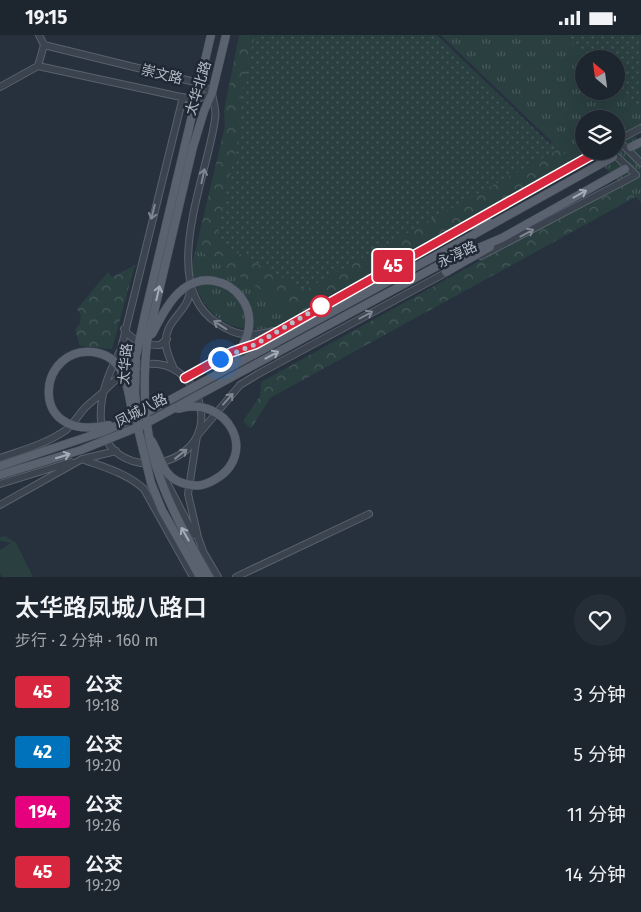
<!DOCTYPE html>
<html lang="zh">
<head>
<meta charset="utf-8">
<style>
  body { margin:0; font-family:"Fira Sans","Noto Sans SC",sans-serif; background:#252d36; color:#f1f3f6; height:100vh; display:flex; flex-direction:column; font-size:19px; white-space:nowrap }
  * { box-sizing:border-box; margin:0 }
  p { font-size:16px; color:#a0a5aa }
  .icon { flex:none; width:28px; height:28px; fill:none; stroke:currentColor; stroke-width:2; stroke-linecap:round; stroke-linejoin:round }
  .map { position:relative; height:542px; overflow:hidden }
  .panel { display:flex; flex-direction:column; background:#1d252e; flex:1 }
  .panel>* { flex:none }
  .badge { padding:0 10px; border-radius:4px; font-size:18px; line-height:32px }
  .needle { width:32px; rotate:331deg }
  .tools { position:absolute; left:575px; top:15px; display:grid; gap:10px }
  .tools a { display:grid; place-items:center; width:50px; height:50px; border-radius:50%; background:#1d252e; box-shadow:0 5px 20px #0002,0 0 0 1px #3b424a; font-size:25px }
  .you { position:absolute; width:25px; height:25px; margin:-12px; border:4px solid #fff; border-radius:50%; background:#1a73e8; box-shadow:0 0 0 8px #1a73e833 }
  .map>.badge { position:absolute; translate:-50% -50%; box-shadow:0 0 0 2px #fff }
  .round { display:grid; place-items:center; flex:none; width:52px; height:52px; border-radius:26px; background:#252d36 }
  .headline { display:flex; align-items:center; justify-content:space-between; height:85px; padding:0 15px }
  h1 { font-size:24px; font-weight:600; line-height:38px }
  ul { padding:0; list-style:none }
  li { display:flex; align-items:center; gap:15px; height:60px; padding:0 15px }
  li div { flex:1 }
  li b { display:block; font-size:19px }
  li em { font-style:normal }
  li .badge { min-width:55px; font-weight:700; text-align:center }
  .status { display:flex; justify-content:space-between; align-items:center; height:35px; padding:0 25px; background:#1d252e; direction:ltr }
  .status svg { height:14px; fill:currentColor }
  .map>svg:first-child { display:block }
  .grass { fill:url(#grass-dots) }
  .forest { fill:url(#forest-crowns) }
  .park { fill:url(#park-tufts); fill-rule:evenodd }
  .pitch { fill:#2a3f40 }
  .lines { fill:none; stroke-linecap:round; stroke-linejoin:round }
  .major-tunnel { stroke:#3d4653; stroke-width:8; stroke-dasharray:8 4; stroke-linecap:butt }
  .minor-casing { stroke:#58616c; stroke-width:8 }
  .major-casing { stroke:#444c58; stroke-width:9 }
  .minor { stroke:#3b434e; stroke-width:6 }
  .major { stroke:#59626e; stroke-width:8 }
  .major-bridge-casing { stroke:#444c58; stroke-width:9; stroke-linecap:butt }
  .major-bridge { stroke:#59626e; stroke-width:8 }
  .oneway { stroke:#7f8792 }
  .oneway2 { stroke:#a4acb7 }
  .line-casing { stroke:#fff; stroke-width:11 }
  .line { stroke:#d7263d; stroke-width:8 }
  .walk { stroke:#b7bec9; stroke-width:5; stroke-dasharray:0 9 }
  .stop-dot { fill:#fff; stroke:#d7263d; stroke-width:2.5 }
  .labels { text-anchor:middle; stroke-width:5; stroke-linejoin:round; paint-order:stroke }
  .street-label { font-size:14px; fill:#b7bec9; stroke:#1f2834 }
</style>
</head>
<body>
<div class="status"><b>19:15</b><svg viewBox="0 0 49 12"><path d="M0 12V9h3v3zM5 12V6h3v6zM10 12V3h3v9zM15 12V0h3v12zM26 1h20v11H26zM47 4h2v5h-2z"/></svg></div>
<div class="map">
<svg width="641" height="542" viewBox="0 0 641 542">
  <defs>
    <pattern id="grass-dots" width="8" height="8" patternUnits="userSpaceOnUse" patternTransform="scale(1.25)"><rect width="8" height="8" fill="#2a3f40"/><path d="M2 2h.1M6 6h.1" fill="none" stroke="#47595a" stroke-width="1.8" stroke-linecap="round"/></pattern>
    <pattern id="forest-crowns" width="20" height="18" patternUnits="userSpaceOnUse" patternTransform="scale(1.25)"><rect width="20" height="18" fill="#2a3f40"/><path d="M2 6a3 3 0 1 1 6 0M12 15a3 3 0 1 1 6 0" fill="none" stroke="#47595a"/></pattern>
    <pattern id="park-tufts" width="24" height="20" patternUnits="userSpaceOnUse" patternTransform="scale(1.25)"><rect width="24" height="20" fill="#2a3f40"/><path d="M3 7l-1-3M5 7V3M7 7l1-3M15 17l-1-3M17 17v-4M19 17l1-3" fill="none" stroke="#47595a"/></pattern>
  </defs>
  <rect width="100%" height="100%" fill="#27313e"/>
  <path class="grass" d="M 254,0 L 437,0 L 550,109 L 552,107 L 560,115 L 303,256 L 213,204 L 237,69 Z
    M 565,0 L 641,0 L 641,73 L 616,50 L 616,24 L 590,24 Z"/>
  <path class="forest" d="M 239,0 L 255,0 L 239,69 L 240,94 L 216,206 L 305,255 L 584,100 L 584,116 L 591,116 L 258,301 L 254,275 L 190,238 L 225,91 L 224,76 Z
    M 638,138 L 641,159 L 270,363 L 251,394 L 243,386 L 260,361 L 261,347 Z
    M 135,230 L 112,314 L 80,311 L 75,295 L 80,288 L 81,280 L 77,274 L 108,237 L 112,242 Z"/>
  <path class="park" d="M 441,0 L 565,0 L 590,24 L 584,24 L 584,56 L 616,56 L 616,49 L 641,72 L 641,89 L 629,96 L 641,107 L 641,167 L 590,119 L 573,127 ZM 584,84 L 616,84 L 616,116 L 584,116 Z
    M 197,214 L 297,278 L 297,280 C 285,285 274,292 261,294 C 215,299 184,256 197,214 Z"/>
  <path class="pitch" d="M 5,501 L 16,508 L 33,542 L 2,542 L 0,538 L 0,515 L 11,508 L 0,506 L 0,502 Z"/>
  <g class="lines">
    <path class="major-tunnel" d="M 625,134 L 641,125"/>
    <defs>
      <path id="minor" d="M 39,0 L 44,10
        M 38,31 L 44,10 L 199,48 L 212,58
        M 38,31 L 195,65 L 212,58
        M 0,52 L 38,31
        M 212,58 C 213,66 217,76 215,84 C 208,140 157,249 217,288 C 238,302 249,302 274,296
        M 641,93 L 618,105 L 641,128
        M 481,221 L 636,140 L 611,116
        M 124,294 C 133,307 145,310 160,310 L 167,304
        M 174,334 C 171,327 167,318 166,311 C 163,284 190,277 190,254
        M 185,343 L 232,317 L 256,309 L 283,294 L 599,116
        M 0,423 C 23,415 46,409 66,395 C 73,389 78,381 83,375 C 89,368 97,363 103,357 C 119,341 133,326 158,329 C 197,334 218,390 185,416 C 155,440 104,429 101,386 C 99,360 109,337 121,314 L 183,62
        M 83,424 L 116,416
        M 163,440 L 194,500
        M 0,449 L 71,427
        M 0,470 L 82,424 C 103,432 127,438 144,454 L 193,542
        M 201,513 L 218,542
        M 203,516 L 198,502 L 188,459 L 197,401 L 240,350 L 258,339 L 449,236
        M 236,542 L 369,479"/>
      <path id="major" d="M 185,110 L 211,0
        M 193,112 L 204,76 L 212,58 L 226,0
        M 631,112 L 641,107
        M 466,191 L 490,188
        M 439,219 L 613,122
        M 443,228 L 502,203 L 625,134
        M 446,237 L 490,212"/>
    </defs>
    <use href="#minor" class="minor-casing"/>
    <use href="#major" class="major-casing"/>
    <use href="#minor" class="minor"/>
    <use href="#major" class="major"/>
    <defs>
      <path id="major-bridge" d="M 185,110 L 145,279 L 136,321 L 135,358 L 139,398 L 151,448 L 162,475 L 200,542
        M 193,112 L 147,307 C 137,410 160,455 209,542
        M 152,299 C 160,284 169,265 183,254 C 224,223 283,282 225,331
        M 109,390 C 24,410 37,305 98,318 C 125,324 128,353 132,377
        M 151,405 C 157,414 160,426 166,436 C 172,445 182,449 192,450 C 200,452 207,449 214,445 C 260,420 228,359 178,374
        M 0,431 L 102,397 L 144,379 L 439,219
        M 0,440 L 81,415 L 143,390 L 443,228"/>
    </defs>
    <use href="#major-bridge" class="major-bridge-casing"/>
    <use href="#major-bridge" class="major-bridge"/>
  </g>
  <defs><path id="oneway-shaft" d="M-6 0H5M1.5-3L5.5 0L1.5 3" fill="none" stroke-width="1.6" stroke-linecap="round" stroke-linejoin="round" transform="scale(1.25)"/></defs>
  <g class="oneway">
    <use href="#oneway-shaft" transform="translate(203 141) rotate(-78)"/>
    <use href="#oneway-shaft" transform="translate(153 177) rotate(104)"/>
    <use href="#oneway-shaft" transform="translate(527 198) rotate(-28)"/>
    <use href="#oneway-shaft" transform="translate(366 280) rotate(-28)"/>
    <use href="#oneway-shaft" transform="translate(220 290) rotate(-147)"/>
    <use href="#oneway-shaft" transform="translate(228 364) rotate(-48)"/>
    <use href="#oneway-shaft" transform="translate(181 419) rotate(-38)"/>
  </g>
  <g class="oneway2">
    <use href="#oneway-shaft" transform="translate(580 159) rotate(-29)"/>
    <use href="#oneway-shaft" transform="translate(158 258) rotate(-77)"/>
    <use href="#oneway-shaft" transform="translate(272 320) rotate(-28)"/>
    <use href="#oneway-shaft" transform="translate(63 421) rotate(-17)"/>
    <use href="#oneway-shaft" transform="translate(185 499) rotate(-119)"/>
  </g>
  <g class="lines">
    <defs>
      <path id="line" d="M 185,343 L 232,317 L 256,309 L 283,294 L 599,116"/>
    </defs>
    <use href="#line" class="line-casing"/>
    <use href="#line" class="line"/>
    <path class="walk" d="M 220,324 L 256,309 L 321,271"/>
  </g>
  <circle class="stop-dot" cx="321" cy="271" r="10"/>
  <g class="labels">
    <g class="street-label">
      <text transform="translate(162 39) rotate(14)" y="5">崇文路</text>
      <text transform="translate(198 53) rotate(-73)" y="5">太华北路</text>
      <text transform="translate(457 219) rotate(-26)" y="5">永淳路</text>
      <text transform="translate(125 329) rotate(-85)" y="5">太华路</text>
      <text transform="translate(141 375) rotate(-27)" y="5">凤城八路</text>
    </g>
  </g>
</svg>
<div class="tools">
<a><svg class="needle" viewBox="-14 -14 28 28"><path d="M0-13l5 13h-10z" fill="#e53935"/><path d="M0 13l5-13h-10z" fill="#a0a5aa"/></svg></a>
<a><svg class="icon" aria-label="layers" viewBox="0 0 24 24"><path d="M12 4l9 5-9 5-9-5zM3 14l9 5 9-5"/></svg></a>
</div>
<div class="you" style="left:220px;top:324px"></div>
<b class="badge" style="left:393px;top:231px;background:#d7263d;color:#fff">45</b>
</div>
<section class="panel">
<div class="headline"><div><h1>太华路凤城八路口</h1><p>步行 · 2 分钟 · 160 m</p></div><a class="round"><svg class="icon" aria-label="heart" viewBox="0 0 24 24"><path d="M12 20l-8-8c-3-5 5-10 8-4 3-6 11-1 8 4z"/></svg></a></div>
<ul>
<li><span class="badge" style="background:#d7263d;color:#fff">45</span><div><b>公交</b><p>19:18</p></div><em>3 分钟</em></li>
<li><span class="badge" style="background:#0072bc;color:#fff">42</span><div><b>公交</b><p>19:20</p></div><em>5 分钟</em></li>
<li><span class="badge" style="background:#e6007e;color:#fff">194</span><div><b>公交</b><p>19:26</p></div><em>11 分钟</em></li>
<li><span class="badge" style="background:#d7263d;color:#fff">45</span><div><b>公交</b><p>19:29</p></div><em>14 分钟</em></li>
</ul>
</section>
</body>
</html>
